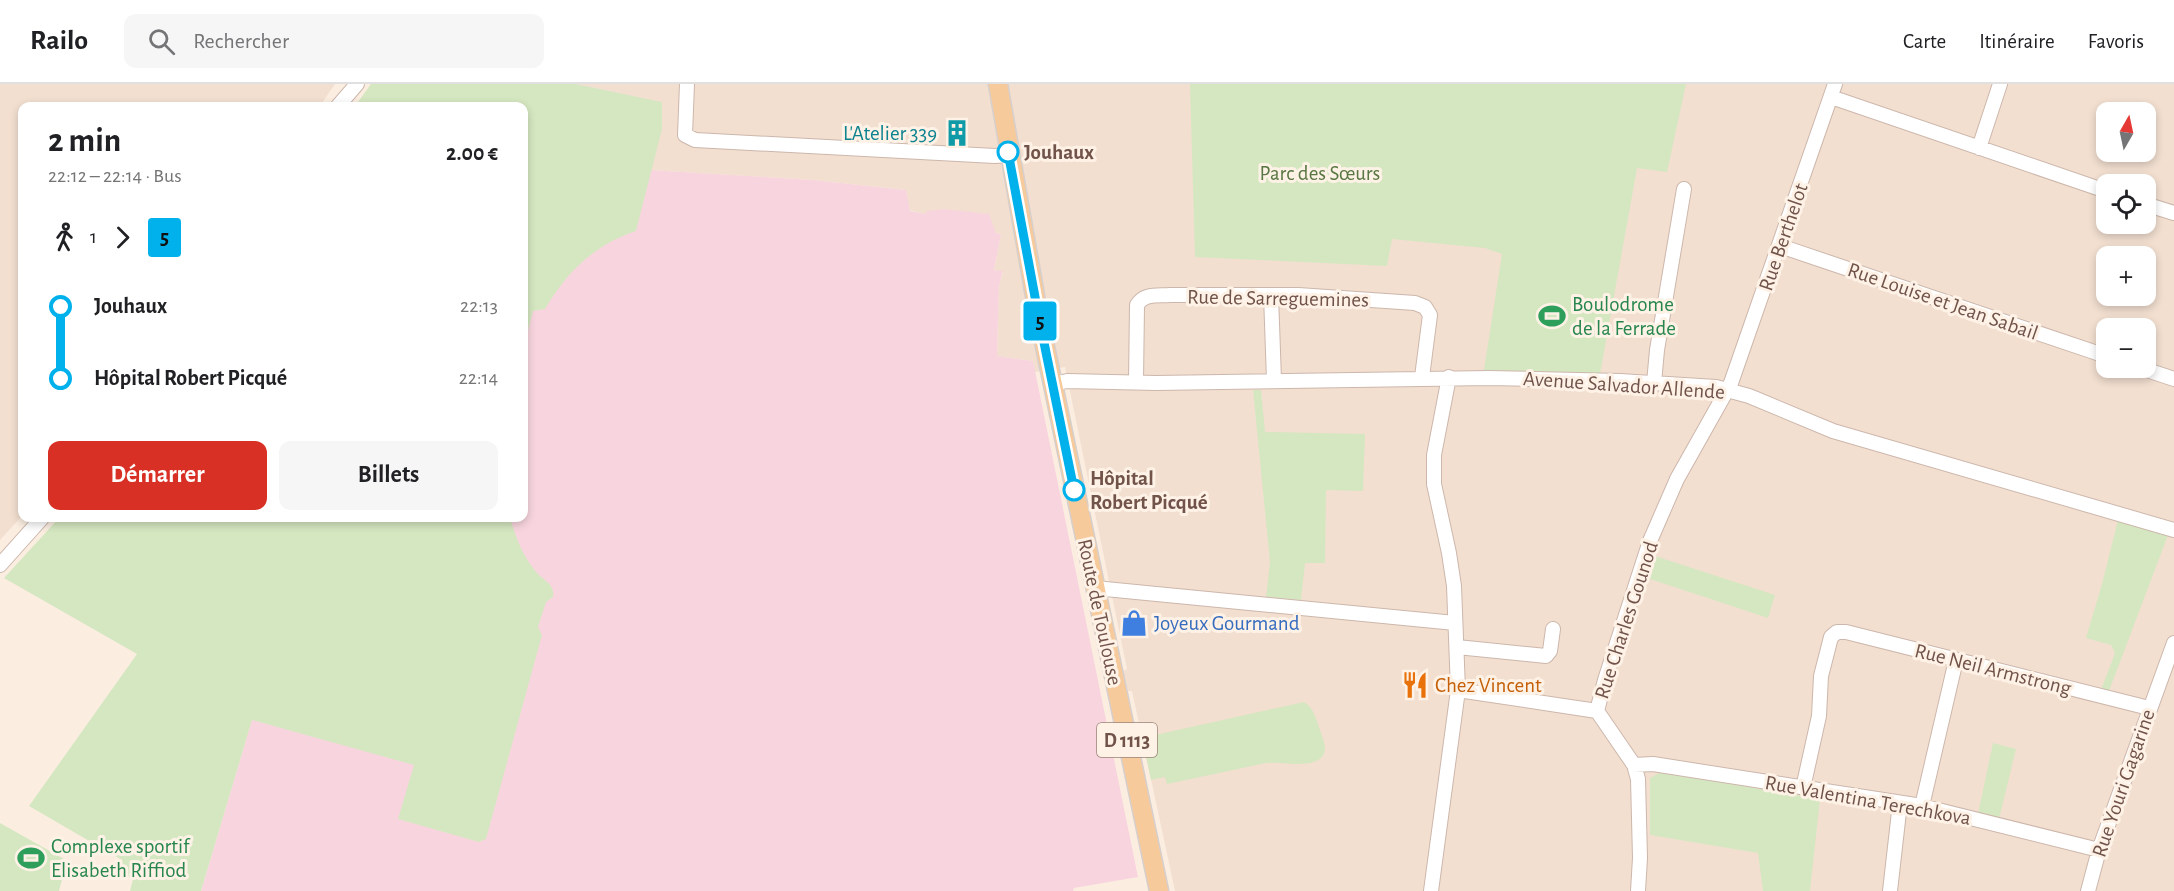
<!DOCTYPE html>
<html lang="fr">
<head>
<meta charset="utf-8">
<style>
  body { margin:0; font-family:"Alegreya Sans",sans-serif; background:#f6f6f6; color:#202124; height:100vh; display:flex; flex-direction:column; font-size:22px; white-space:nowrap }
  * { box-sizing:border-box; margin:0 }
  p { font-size:20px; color:#757577 }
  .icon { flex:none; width:33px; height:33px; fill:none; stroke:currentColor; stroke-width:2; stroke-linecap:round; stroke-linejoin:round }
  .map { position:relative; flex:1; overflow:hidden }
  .details { position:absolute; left:18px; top:18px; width:510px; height:420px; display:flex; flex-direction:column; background:#fff; border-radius:12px; box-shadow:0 3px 9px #0003 }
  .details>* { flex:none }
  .badge { padding:0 12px; border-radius:4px; font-size:21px; line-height:39px }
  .needle { width:39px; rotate:9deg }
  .buttons { position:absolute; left:2096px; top:18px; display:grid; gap:12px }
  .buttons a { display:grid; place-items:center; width:60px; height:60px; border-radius:12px; background:#fff; box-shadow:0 3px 9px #0003; font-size:30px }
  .map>.badge { position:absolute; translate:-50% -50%; box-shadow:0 0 0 3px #fff }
  .legs { display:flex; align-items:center; gap:9px; height:66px; padding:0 30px; font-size:20px }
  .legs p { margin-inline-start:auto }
  .summary { display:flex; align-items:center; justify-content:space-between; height:102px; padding:0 30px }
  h1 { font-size:33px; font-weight:700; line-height:45px }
  .cta { display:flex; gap:12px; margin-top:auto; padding:12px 30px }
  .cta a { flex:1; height:69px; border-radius:12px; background:#d93025; color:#fff; font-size:24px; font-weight:700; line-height:69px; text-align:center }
  .cta a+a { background:#f6f6f6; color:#202124 }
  ul { padding:0 30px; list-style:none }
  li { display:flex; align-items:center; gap:21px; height:72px; font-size:22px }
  li i { display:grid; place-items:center; width:9px; height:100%; margin:0 8px; background:currentColor }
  li i::after { content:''; width:15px; height:15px; margin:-8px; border:4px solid; border-radius:50%; background:#fff }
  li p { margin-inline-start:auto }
  li:first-child i { background:linear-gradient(#0000 50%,currentColor 0) }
  li:last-child i { background:linear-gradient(currentColor 50%,#0000 0) }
  header { display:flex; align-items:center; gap:36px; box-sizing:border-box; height:84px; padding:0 30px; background:#fff; border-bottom:2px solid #e0e0e0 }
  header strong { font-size:28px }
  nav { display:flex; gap:33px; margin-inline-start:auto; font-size:21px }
  .search { width:420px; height:54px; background:#f6f6f6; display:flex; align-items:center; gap:15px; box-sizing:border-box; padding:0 21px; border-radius:12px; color:#757577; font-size:22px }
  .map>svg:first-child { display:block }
  .residential { fill:#f2dfd0; fill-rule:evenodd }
  .medical { fill:#f8d5de }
  .green { fill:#d5e7c1 }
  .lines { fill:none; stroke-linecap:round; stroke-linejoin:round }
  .minor-casing { stroke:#cdb7ac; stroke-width:16 }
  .major-casing { stroke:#d7cfcc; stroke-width:21 }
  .minor { stroke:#fff; stroke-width:14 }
  .major { stroke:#f7ca9c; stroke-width:18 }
  .line-1-casing { stroke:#fff; stroke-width:14 }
  .line-1 { stroke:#00b1eb; stroke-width:9 }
  .stop-1-dot { fill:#fff; stroke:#00b1eb; stroke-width:3 }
  .labels { text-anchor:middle; stroke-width:6; stroke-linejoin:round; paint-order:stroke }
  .shield { fill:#fef2e7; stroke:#9b8378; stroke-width:1.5 }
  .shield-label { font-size:20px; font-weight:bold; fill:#715349 }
  .culture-label { font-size:21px; fill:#0d838f; stroke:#fef2e7; text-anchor:end }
  .stop-label { font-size:21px; font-weight:bold; fill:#715349; stroke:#fef2e7; text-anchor:start }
  .park-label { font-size:21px; fill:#587742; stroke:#fef2e7 }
  .street-label { font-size:21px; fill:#715349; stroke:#fef2e7 }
  .leisure-label { font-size:21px; fill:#27864d; stroke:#fef2e7; text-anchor:start }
  .shop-label { font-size:21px; fill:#366cbe; stroke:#fef2e7; text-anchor:start }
  .food-label { font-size:21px; fill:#c56008; stroke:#fef2e7; text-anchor:start }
</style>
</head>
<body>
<header>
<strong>Railo</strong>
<div class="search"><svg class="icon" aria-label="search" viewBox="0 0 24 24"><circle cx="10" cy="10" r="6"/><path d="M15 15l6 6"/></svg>Rechercher</div>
<nav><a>Carte</a><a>Itinéraire</a><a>Favoris</a></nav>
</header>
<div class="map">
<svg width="2174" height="807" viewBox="0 0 2174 807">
  <rect width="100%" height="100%" fill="#fbeee1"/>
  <path class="residential" d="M 0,0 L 335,0 L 320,22 L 22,22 L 22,432 L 0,456 Z
    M 576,0 L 2174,0 L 2174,807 L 1175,807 L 1132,607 L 1128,607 L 1123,587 L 1127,585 L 1065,283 L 1035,288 L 1032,277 L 997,272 L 999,202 L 1003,188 L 994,186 L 1001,150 L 909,126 L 906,106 L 813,96 L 651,86 L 662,45 L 662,18 ZM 2106,28 L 2145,28 L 2145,68 L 2106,68 ZM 2106,100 L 2145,100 L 2145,140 L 2106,140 ZM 2106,172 L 2145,172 L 2145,212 L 2106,212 ZM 2106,244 L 2145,244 L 2145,284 L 2106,284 Z"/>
  <path class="medical" d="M 576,0 L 662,18 L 662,45 L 651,86 L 813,96 L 906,106 L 910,127 L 926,130 L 927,127 L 944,125 L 989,130 L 996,149 L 1001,150 L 994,186 L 1003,187 L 999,202 L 997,272 L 1033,277 L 1138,793 L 1074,804 L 1073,807 L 201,807 L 312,434 L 524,434 L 524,22 Z"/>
  <path class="green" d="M 371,0 L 576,0 L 662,18 L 662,45 L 636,147 C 594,161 567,188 545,225 L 533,227 L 524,262 L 524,22 L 355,22 Z
    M 1190,0 L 1686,0 L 1667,88 L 1637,84 L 1600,290 L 1484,286 L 1502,170 L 1485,164 L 1392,155 L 1387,182 L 1195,173 Z
    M 1253,306 L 1261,306 L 1265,348 L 1365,350 L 1363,407 L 1326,406 L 1325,479 L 1305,479 L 1301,516 L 1266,513 L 1270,478 Z
    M 59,434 L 510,434 C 516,454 524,475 538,490 C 546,498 555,501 553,513 L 546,518 L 538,543 L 542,551 L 486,755 L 479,758 L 398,735 L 414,681 L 252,636 L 201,807 L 130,807 L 133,795 L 117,786 L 122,776 L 29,722 L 137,570 L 4,494 Z
    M 2118,436 L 2168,451 L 2109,607 L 2101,606 L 2115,569 L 2111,561 L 2086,554 L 2102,500 Z
    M 1655,472 L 1775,511 L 1768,534 L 1647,494 Z
    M 1304,618 C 1314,624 1316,635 1320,646 C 1322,652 1325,659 1325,665 C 1323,688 1281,677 1266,679 L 1167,700 L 1165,693 L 1151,696 L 1142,654 Z
    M 1993,659 L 2016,665 L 1999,735 L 1978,730 Z
    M 1661,688 L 1820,715 L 1810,807 L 1763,807 L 1758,769 L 1650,751 L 1650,694 Z
    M 0,739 L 64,775 L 66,780 L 59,807 L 0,807 Z"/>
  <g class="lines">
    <defs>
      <path id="minor" d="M 687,0 L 685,51 L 695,56 L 995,72 L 1009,71
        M 1831,13 L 2106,107
        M 338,22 L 357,0
        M 1979,64 L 2000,0
        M 2145,120 L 2174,129
        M 1780,162 L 2106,272
        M 1271,211 L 1274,296
        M 2141,284 L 2174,295
        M 1136,297 L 1137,221 C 1144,209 1157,212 1170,211 L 1298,211 L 1415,219 L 1425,223 L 1430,231 L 1422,293
        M 1654,299 L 1657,266 L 1684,105
        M 1053,300 L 1067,297 L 1156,299 L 1489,294 L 1620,297 L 1716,303 L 1749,312 L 1833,347 L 2174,446
        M 0,481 L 42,434
        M 1095,504 L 1455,539
        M 1457,563 L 1546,572 L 1550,567 L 1553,545
        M 1458,606 L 1597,627
        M 1634,681 L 1653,680 L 1922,722 L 2099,766
        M 1803,704 L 1819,632 L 1821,592 L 1829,561 L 1831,553 L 1837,548 L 1846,548 L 2149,624
        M 1922,722 L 1956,576
        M 1431,807 L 1458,606 L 1454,502 L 1449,469 L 1434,400 L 1434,371 L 1449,293
        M 1638,807 L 1640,774 L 1638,695 L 1634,681 L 1597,627 L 1605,596 L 1650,457 L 1677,395 L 1731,299 L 1835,0
        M 1890,807 L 1900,719
        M 2088,807 L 2099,766 L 2174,559"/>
      <path id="major" d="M 998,0 L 1038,229 L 1159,807"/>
    </defs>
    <use href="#minor" class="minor-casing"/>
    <use href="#major" class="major-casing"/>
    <use href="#minor" class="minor"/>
    <use href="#major" class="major"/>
  </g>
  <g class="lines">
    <defs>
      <path id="line-1" d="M 1008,68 L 1038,229 L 1074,406"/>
    </defs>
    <use href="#line-1" class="line-1-casing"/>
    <use href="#line-1" class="line-1"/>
  </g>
  <defs>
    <symbol id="building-bare" viewBox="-9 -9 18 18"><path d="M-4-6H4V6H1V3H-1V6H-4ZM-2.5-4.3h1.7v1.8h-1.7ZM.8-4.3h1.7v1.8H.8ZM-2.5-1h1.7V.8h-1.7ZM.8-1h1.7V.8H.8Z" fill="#0f9aa8" stroke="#fef2e7" stroke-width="2.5" paint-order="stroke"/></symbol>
    <symbol id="stadium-bare" viewBox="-9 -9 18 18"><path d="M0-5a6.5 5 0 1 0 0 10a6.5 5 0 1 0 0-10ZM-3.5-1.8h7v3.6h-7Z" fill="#2e9e5b" stroke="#fef2e7" stroke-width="2.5" paint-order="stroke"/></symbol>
    <symbol id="shop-bare" viewBox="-9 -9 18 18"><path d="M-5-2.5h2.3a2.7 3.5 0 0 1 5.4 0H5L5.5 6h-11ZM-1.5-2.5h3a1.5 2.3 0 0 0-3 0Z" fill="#3f7fe0" stroke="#fef2e7" stroke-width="2.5" paint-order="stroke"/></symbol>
    <symbol id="restaurant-bare" viewBox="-9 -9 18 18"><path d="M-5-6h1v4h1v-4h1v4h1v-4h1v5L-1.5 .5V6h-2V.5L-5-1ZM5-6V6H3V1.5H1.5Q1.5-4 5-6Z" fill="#e8710a" stroke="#fef2e7" stroke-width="2.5" paint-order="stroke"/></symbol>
  </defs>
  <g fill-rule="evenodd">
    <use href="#building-bare" x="938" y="30" width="38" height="38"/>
    <use href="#stadium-bare" x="1533" y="213" width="38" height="38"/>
    <use href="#shop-bare" x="1115" y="520" width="38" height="38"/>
    <use href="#restaurant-bare" x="1396" y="582" width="38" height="38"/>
    <use href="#stadium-bare" x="12" y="755" width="38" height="38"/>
  </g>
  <g class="stop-1-dot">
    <circle cx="1008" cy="68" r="10"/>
    <circle cx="1074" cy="406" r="10"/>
  </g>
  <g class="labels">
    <rect class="shield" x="1097" y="639" width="60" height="34" rx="4.5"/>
    <g class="shield-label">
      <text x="1127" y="663">D 1113</text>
    </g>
    <g class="culture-label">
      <text x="937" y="56">L'Atelier 339</text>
    </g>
    <g class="stop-label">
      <text x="1024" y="75">Jouhaux</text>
      <text x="1090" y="401">Hôpital<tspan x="1090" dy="24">Robert Picqué</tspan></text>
    </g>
    <g class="park-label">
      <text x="1320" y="96">Parc des Sœurs</text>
    </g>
    <g class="street-label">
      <text transform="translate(1783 153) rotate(-71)" y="7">Rue Berthelot</text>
      <text transform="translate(1278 214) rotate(1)" y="7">Rue de Sarreguemines</text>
      <text transform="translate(1943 217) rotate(19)" y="7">Rue Louise et Jean Sabail</text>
      <text transform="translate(1624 301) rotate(4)" y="7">Avenue Salvador Allende</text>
      <text transform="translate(1100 528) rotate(78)" y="7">Route de Toulouse</text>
      <text transform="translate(1626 536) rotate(-72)" y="7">Rue Charles Gounod</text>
      <text transform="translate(1993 585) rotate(14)" y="7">Rue Neil Armstrong</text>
      <text transform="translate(2123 699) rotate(-71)" y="7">Rue Youri Gagarine</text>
      <text transform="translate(1868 716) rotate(10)" y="7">Rue Valentina Terechkova</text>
    </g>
    <g class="leisure-label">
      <text x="1572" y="227">Boulodrome<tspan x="1572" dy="24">de la Ferrade</tspan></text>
      <text x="51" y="769">Complexe sportif<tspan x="51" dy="24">Elisabeth Riffiod</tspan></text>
    </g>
    <g class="shop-label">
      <text x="1154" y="546">Joyeux Gourmand</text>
    </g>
    <g class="food-label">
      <text x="1435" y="608">Chez Vincent</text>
    </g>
  </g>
</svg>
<div class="buttons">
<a><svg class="needle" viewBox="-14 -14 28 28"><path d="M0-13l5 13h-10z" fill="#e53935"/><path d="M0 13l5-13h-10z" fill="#757577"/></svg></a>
<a><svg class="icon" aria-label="locate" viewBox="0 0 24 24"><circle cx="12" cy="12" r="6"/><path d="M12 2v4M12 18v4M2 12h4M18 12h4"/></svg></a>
<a>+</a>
<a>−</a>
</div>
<b class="badge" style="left:1040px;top:237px;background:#00b1eb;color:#111">5</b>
<section class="details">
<div class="summary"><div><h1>2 min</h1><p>22:12 – 22:14 · Bus</p></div><b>2.00 €</b></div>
<div class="legs"><svg class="icon" aria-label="walk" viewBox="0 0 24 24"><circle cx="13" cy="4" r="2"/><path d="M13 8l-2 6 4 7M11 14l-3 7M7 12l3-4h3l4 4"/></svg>1<svg class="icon" aria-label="forward" viewBox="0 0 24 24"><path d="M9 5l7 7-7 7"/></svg><b class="badge" style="background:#00b1eb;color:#111">5</b></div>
<ul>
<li><i style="color:#00b1eb"></i><b>Jouhaux</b><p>22:13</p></li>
<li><i style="color:#00b1eb"></i><b>Hôpital Robert Picqué</b><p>22:14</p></li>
</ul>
<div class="cta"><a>Démarrer</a><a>Billets</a></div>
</section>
</div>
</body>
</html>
